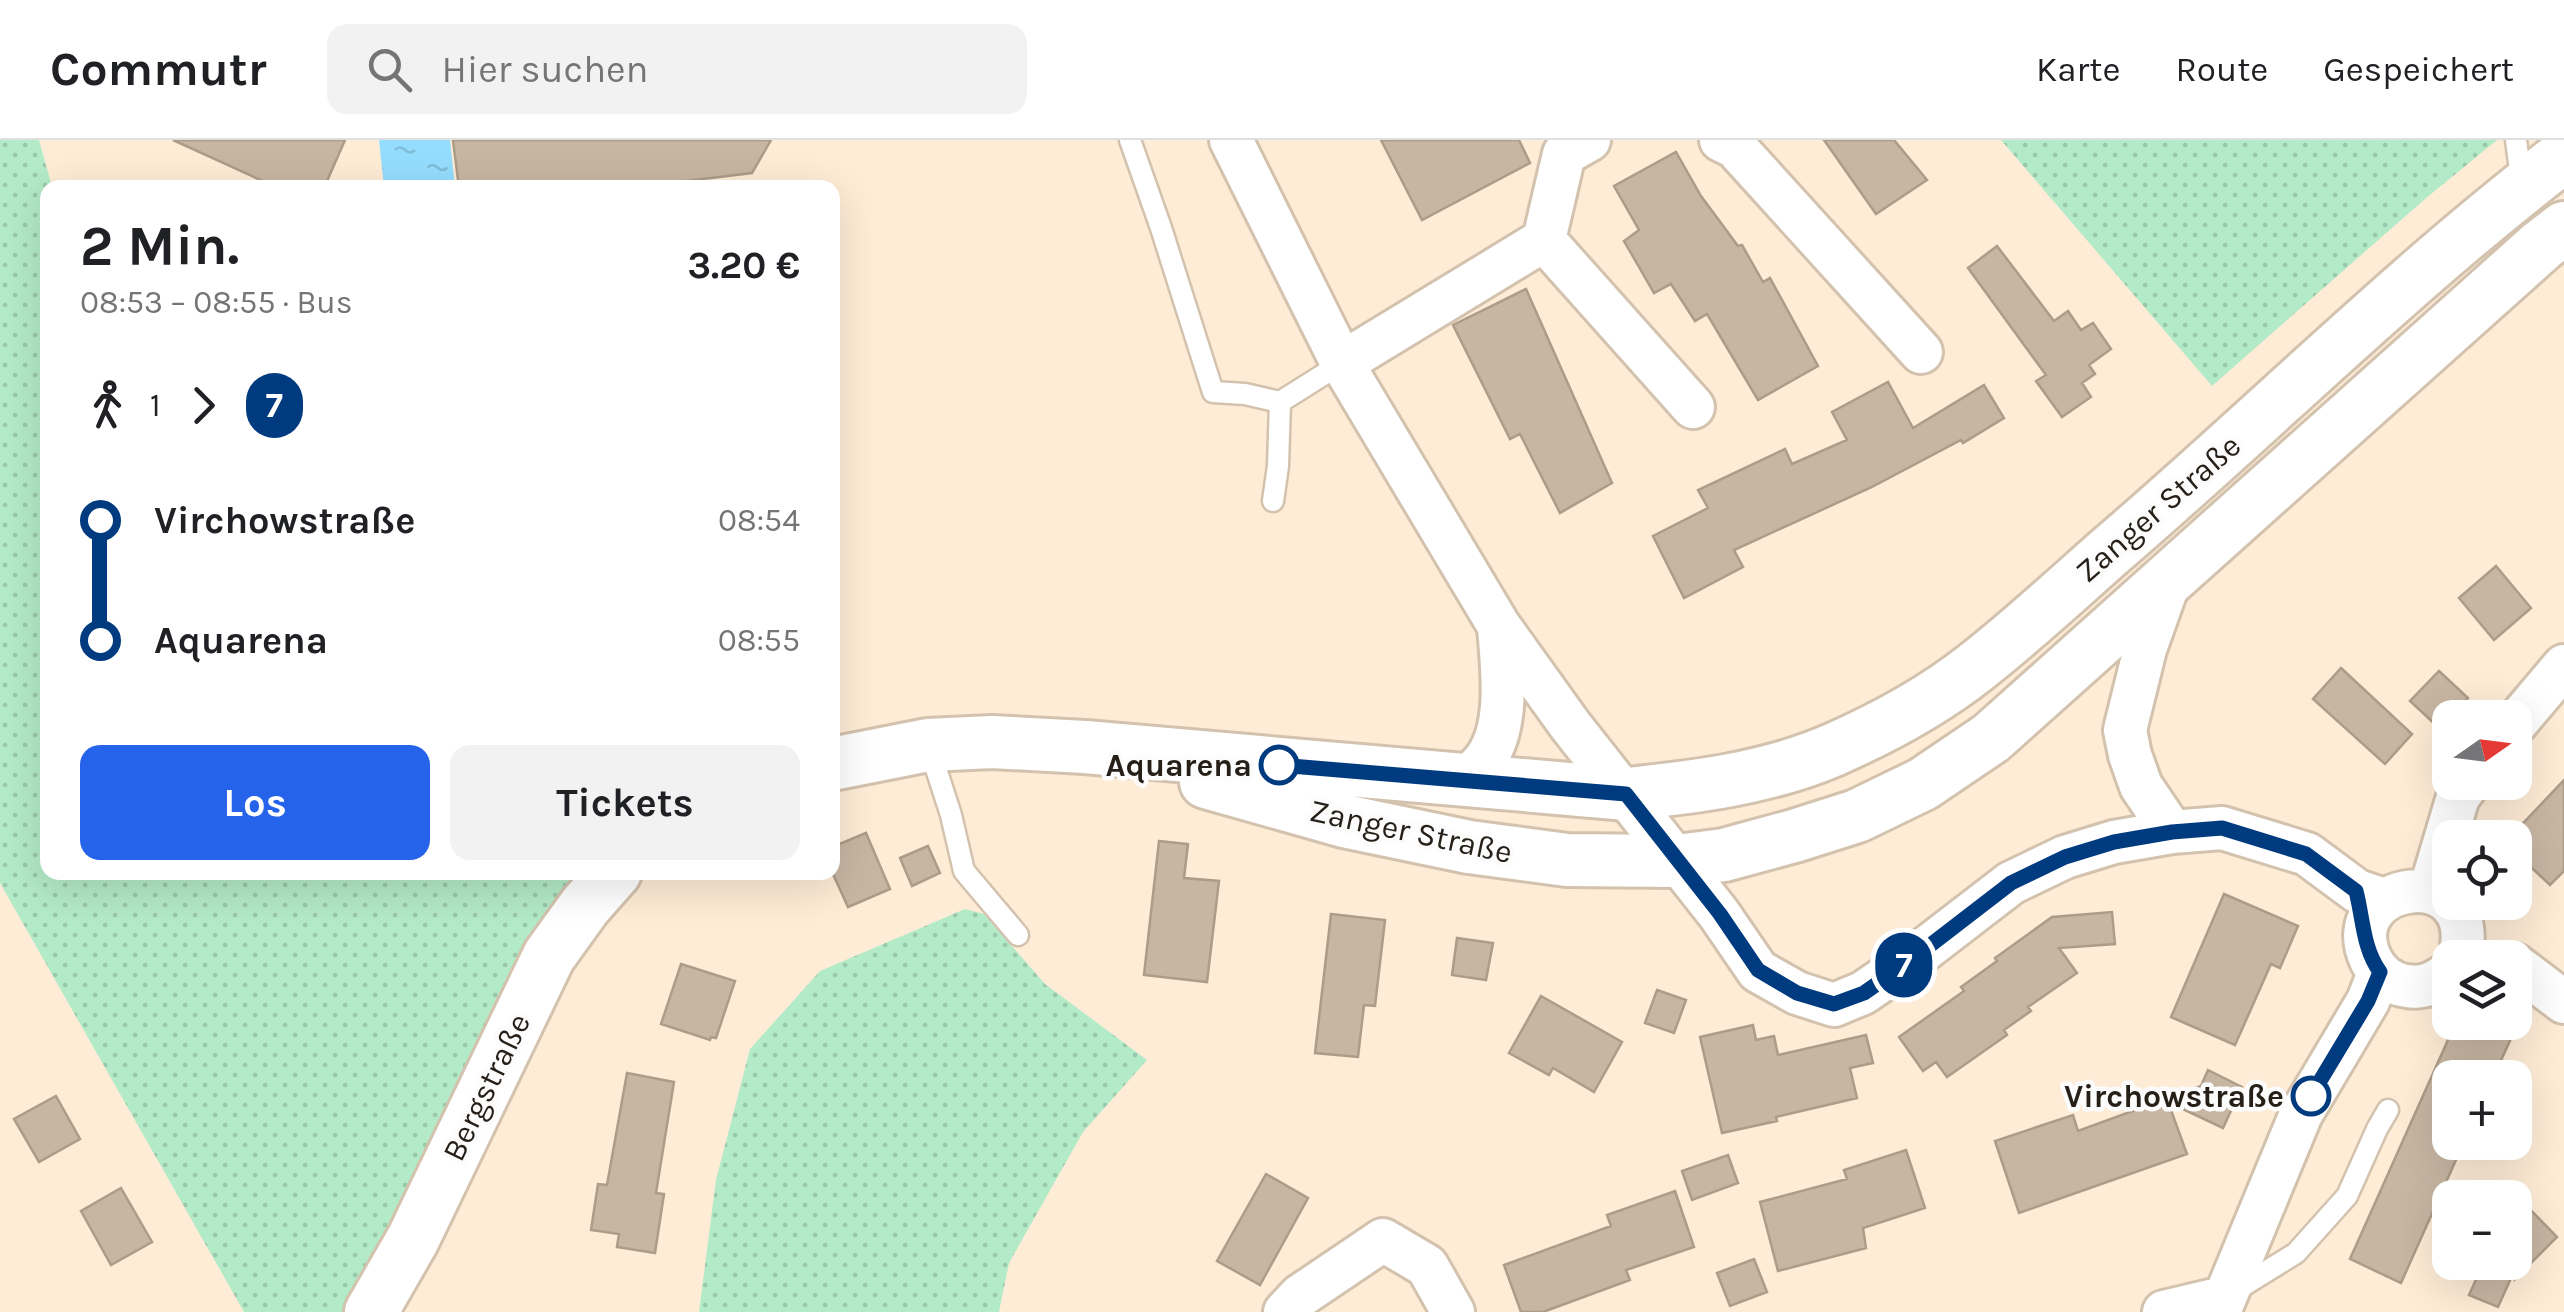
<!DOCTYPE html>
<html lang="de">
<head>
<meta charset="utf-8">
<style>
  body { margin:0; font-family:Karla,sans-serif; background:#f2f2f2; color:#202124; height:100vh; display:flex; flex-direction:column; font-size:38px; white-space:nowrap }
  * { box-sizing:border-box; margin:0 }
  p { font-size:32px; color:#757577 }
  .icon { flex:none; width:55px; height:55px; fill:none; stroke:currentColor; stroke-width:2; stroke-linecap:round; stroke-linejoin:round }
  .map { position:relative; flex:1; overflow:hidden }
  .details { position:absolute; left:40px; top:40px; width:800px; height:700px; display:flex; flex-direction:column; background:#fff; border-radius:20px; box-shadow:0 10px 40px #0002 }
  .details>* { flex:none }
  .badge { padding:0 20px; border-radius:32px; font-size:35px; line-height:65px }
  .needle { width:65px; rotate:76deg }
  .buttons { position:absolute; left:2432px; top:560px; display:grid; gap:20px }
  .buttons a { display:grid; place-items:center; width:100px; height:100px; border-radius:20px; background:#fff; box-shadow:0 10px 40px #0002; font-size:50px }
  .map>.badge { position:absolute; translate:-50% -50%; box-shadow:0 0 0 5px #fff }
  .legs { display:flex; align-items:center; gap:15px; height:110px; padding:0 40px; font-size:32px }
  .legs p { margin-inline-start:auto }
  .summary { display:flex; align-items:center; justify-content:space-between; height:170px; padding:0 40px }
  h1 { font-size:55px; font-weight:700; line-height:75px }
  .primary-button { display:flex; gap:20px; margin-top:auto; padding:20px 40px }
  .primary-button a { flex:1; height:115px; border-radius:20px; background:#2563eb; color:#fff; font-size:40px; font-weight:700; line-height:115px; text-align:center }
  .primary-button a+a { background:#f2f2f2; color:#202124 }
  ul { padding:0 40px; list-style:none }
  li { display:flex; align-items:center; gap:35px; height:120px; font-size:38px }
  li i { display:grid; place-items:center; width:15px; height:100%; margin:0 12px; background:currentColor }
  li i::after { content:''; width:25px; height:25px; margin:-12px; border:8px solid; border-radius:50%; background:#fff }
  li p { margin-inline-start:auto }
  li:first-child i { background:linear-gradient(#0000 50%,currentColor 0) }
  li:last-child i { background:linear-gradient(currentColor 50%,#0000 0) }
  header { display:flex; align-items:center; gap:60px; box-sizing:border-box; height:140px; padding:0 50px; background:#fff; border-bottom:2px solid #e0e0e0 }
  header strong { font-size:48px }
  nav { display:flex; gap:55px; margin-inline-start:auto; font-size:35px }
  .search { width:700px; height:90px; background:#f2f2f2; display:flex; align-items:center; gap:25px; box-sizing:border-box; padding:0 35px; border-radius:20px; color:#757577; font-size:38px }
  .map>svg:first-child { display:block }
  .grass { fill:url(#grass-dots) }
  .water { fill:url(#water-ripples) }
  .building { fill:#c7b6a2; stroke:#ac9c88; stroke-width:2.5 }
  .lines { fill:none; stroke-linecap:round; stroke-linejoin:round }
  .service-casing { stroke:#d3c2ad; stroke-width:25 }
  .minor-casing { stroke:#d3c2ad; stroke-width:48 }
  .tertiary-casing { stroke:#d3c2ad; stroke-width:58 }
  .service { stroke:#fff; stroke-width:20 }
  .minor { stroke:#fff; stroke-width:42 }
  .tertiary { stroke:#fff; stroke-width:52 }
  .line-1-casing { stroke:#fff; stroke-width:22 }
  .line-1 { stroke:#003b80; stroke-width:15 }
  .stop-1-dot { fill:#fff; stroke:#003b80; stroke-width:5 }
  .labels { text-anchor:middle; stroke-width:9; stroke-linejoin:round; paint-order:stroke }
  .street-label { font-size:32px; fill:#251f17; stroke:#fcfcfc }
  .stop-label { font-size:32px; font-weight:bold; fill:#251f17; stroke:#fcfcfc; text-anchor:end }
</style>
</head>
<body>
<header>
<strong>Commutr</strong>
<div class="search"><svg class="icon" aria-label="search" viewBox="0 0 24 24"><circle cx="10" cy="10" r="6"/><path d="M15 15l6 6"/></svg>Hier suchen</div>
<nav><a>Karte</a><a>Route</a><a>Gespeichert</a></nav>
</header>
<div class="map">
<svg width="2564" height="1172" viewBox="0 0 2564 1172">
  <defs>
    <pattern id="grass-dots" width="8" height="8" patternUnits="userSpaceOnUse" patternTransform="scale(2.5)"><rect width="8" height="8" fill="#b3eac7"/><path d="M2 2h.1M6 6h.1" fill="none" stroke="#9ac8aa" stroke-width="1.8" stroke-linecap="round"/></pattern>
    <pattern id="water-ripples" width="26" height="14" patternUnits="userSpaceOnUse" patternTransform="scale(2.5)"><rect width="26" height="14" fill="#95ddfe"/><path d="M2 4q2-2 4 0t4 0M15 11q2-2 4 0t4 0" fill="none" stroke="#80bdd9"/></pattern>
  </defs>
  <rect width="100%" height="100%" fill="#feecd6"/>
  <path class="grass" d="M 0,0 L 39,0 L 52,47 L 48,48 L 48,732 L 615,733 L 369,1172 L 244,1172 L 0,743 Z
    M 2001,0 L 2497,0 L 2425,59 L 2212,246 Z
    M 965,769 L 984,774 L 1045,844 L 1147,920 L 1083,992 L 1009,1123 L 999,1172 L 699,1172 L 716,1040 L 750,909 L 820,831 Z"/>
  <path class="water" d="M 379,0 L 450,0 L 455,47 L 384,47 Z"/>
  <path class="building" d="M 173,0 L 345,0 L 324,48 L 278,48 Z
    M 453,0 L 771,0 L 752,33 L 661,44 L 661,48 L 459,48 Z
    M 1381,0 L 1519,0 L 1530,23 L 1422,80 Z
    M 1824,0 L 1894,0 L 1927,40 L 1876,74 Z
    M 1676,12 L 1701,56 L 1738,106 L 1742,105 L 1763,142 L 1770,138 L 1818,226 L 1758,260 L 1707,174 L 1695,181 L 1671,144 L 1654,153 L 1624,101 L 1639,90 L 1614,46 Z
    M 1997,106 L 2054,181 L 2068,171 L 2081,190 L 2093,183 L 2111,209 L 2089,225 L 2095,234 L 2082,243 L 2091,257 L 2062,277 L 2036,241 L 2046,235 L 1968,128 Z
    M 1526,149 L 1612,343 L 1560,373 L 1520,294 L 1510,299 L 1453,185 Z
    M 1888,242 L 1913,288 L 1984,245 L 2004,278 L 1963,303 L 1961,300 L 1872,347 L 1734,410 L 1743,427 L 1684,458 L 1653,396 L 1708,368 L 1698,350 L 1785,309 L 1792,324 L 1847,300 L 1832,272 Z
    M 2496,426 L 2531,468 L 2494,500 L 2459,458 Z
    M 2341,528 L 2412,594 L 2385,624 L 2313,559 Z
    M 2439,531 L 2468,558 L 2439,588 L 2410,561 Z
    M 2564,640 L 2564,731 L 2550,745 L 2515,712 L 2515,698 L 2509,698 Z
    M 866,693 L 890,749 L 848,767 L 832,732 L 832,707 Z
    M 1159,701 L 1188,704 L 1184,738 L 1219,741 L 1207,842 L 1144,835 Z
    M 928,706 L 940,733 L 912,746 L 900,718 Z
    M 2224,754 L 2298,786 L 2280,828 L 2271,824 L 2235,905 L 2171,877 Z
    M 2112,772 L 2115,804 L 2059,808 L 2077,833 L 2028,867 L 2031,871 L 2004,890 L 2007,895 L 1947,937 L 1936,922 L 1923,931 L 1899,897 L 1964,851 L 1961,847 L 1997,821 L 1995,818 L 2052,777 Z
    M 1331,774 L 1385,780 L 1375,866 L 1364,865 L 1358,917 L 1315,913 Z
    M 1457,798 L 1493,803 L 1486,840 L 1452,835 Z
    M 681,824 L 735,841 L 716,898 L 711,897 L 710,900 L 661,884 Z
    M 1657,850 L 1686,860 L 1674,893 L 1645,883 Z
    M 1541,856 L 1622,902 L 1594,952 L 1553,928 L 1549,935 L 1509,913 Z
    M 2456,882 L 2487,882 L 2513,894 L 2493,938 L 2450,938 L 2450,1002 L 2464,1002 L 2401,1143 L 2350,1119 Z
    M 1753,885 L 1756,900 L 1774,896 L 1778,915 L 1866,895 L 1873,923 L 1850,928 L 1857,958 L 1776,977 L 1777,981 L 1722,993 L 1700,897 Z
    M 2208,930 L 2242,947 L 2223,988 L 2168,962 L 2187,1014 L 2019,1073 L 1995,1001 L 2073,975 L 2078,991 L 2201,946 Z
    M 627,933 L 674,942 L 656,1053 L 664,1054 L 655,1113 L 617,1107 L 619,1094 L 591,1090 L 598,1044 L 607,1045 Z
    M 56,956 L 80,999 L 39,1022 L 14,979 Z
    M 1906,1010 L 1925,1068 L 1863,1088 L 1866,1108 L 1778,1131 L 1760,1062 L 1847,1039 L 1844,1030 Z
    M 1728,1015 L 1738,1043 L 1692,1060 L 1682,1031 Z
    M 1266,1034 L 1308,1058 L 1260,1145 L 1217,1121 Z
    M 121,1048 L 152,1102 L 111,1125 L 81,1071 Z
    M 1675,1051 L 1694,1107 L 1626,1130 L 1630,1140 L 1543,1172 L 1521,1172 L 1504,1125 L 1611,1086 L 1607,1075 Z
    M 2515,1054 L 2557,1097 L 2515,1139 Z
    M 1754,1119 L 1767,1152 L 1730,1166 L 1717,1133 Z
    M 2483,1124 L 2512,1136 L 2498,1167 L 2469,1155 Z"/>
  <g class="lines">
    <defs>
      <path id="service" d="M 1130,0 L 1161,88 L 1213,252 L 1245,254 L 1280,262 L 1342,223
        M 2516,0 L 2522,46
        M 1273,361 L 1278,326 L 1280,262
        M 929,607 L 951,675 L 964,731 L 1018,795
        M 2233,1152 L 2296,1113 L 2347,1056 L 2377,989 L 2388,970"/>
      <path id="minor" d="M 1231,0 L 1342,223 L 1499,486 L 1570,585 L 1719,774 L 1758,831 L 1797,853 L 1834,865 L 1863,853 L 1911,820 L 2011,743 L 2065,717 L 2114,702 L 2172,692 L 2222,688 L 2307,714 L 2357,751 L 2384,760
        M 1721,0 L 1735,7 L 1921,212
        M 1544,100 L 1693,267
        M 1342,223 L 1544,100 L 1564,14 L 1589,0
        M 2171,436 L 2145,509 L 2125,590 L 2130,615 L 2141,646 L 2172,692
        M 2515,584 L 2564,526
        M 1464,641 C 1471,634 1480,627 1486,618 C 1510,585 1502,525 1499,487
        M 2430,751 L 2458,657 L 2469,642
        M 2515,825 L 2564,862
        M 2450,832 C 2437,842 2424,849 2407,846 C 2391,844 2378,834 2371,820 C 2334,741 2484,717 2460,818
        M 1285,1172 L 1300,1156 L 1383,1100 L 1427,1126 L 1453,1172
        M 2164,1172 L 2223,1158
        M 2219,1172 L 2301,974 L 2368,861 L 2379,833"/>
      <path id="tertiary" d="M 832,624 L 928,605 L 992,602 L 1085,607 L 1627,654 C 1696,647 1768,638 1833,610 C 1883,588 1933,561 1976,527 C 2022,491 2065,451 2108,413 C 2261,282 2404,138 2564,16
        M 1206,642 L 1344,681 L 1469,707 L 1567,720 L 1677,721 L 1724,715 L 1794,696 L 1857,676 L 1923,644 L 1991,598 L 2542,105 L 2564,88
        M 371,1172 L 413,1099 L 549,816 L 585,766 L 615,732"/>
    </defs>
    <use href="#service" class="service-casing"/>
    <use href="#minor" class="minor-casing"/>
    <use href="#tertiary" class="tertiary-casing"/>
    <use href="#service" class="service"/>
    <use href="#minor" class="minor"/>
    <use href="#tertiary" class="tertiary"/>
  </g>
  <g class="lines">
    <defs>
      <path id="line-1" d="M 1279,625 L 1626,654 L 1720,774 L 1758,830 L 1797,853 L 1834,864 L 1864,853 L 1911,820 L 2011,743 L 2065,717 L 2114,702 L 2172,692 L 2222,688 L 2306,714 L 2356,751 C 2363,778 2363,809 2380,832 L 2368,861 L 2311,956"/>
    </defs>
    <use href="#line-1" class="line-1-casing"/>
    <use href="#line-1" class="line-1"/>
  </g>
  <g class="stop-1-dot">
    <circle cx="1279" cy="625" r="18"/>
    <circle cx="2311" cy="956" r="18"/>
  </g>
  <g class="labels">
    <g class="street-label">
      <text transform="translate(2158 368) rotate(-41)" y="11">Zanger Straße</text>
      <text transform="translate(1411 691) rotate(12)" y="11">Zanger Straße</text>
      <text transform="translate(486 947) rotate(-64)" y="11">Bergstraße</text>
    </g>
    <g class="stop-label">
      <text x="1252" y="636">Aquarena</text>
      <text x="2284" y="967">Virchowstraße</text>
    </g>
  </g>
</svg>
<div class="buttons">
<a><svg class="needle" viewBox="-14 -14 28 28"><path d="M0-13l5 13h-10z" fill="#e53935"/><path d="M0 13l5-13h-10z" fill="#757577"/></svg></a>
<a><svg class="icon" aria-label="locate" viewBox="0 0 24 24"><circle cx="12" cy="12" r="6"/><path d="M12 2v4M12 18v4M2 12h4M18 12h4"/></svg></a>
<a><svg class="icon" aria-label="layers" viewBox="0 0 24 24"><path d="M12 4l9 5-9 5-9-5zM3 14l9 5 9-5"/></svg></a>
<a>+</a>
<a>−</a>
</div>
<b class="badge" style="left:1904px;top:825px;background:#003b80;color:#fff">7</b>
<section class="details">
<div class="summary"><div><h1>2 Min.</h1><p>08:53 – 08:55 · Bus</p></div><b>3.20 €</b></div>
<div class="legs"><svg class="icon" aria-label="walk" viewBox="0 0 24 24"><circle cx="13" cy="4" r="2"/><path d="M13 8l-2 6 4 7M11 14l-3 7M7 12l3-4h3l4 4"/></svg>1<svg class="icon" aria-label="forward" viewBox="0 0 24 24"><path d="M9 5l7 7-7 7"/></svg><b class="badge" style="background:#003b80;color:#fff">7</b></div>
<ul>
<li><i style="color:#003b80"></i><b>Virchowstraße</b><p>08:54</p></li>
<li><i style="color:#003b80"></i><b>Aquarena</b><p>08:55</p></li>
</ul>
<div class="primary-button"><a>Los</a><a>Tickets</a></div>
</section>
</div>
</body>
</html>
